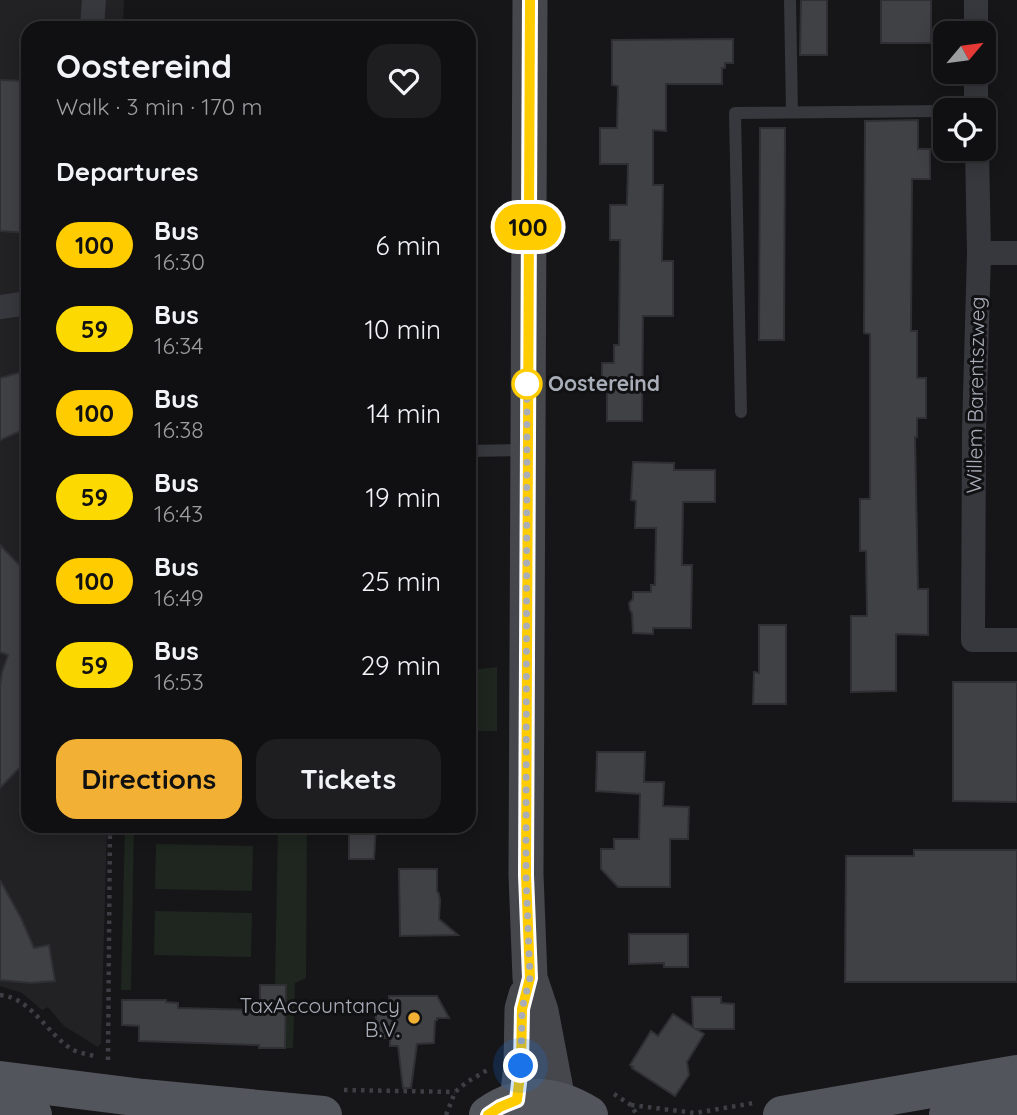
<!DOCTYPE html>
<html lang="en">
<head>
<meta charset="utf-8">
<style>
  body { margin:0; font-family:Quicksand,sans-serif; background:#1e1e20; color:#f1f3f6; height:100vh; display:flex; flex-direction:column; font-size:26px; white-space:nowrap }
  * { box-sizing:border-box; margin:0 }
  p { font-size:23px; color:#9c9d9f }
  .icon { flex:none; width:38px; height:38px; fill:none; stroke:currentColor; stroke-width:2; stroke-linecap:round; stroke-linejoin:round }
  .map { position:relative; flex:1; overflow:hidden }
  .sheet { position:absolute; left:21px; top:21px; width:455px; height:812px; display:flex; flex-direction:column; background:#101012; border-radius:21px; box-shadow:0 4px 18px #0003,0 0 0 2px #303032 }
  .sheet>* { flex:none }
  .badge { padding:0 14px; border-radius:23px; font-size:24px; line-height:46px }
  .needle { width:46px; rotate:61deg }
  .buttons { position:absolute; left:933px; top:21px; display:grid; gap:14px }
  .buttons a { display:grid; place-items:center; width:63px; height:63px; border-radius:14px; background:#101012; box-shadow:0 4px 18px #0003,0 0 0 2px #303032; font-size:35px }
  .you { position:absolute; width:35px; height:35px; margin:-18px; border:5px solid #fff; border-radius:50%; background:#1a73e8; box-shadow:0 0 0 10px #1a73e833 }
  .map>.badge { position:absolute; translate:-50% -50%; box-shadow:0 0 0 4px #fff }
  h2 { padding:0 35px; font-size:26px; line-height:63px }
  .round { display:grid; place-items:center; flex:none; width:74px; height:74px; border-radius:21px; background:#1e1e20 }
  .headline { display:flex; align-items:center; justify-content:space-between; height:119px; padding:0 35px }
  h1 { font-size:33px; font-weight:700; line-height:52px }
  .cta { display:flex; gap:14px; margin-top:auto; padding:14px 35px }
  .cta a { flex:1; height:80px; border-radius:21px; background:#f2b134; color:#111; font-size:28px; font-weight:700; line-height:80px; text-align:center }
  .cta a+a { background:#1e1e20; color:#f1f3f6 }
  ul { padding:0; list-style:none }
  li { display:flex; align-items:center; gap:21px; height:84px; padding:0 35px }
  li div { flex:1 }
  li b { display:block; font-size:26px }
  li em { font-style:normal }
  li .badge { min-width:77px; font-weight:700; text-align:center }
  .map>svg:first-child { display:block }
  .built { fill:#222225 }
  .green { fill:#1e261f }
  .building { fill:#404145; stroke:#303034; stroke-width:2 }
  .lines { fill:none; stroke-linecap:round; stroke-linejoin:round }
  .path { stroke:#3d3f44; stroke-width:4.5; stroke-dasharray:3.5 5; stroke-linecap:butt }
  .lane { stroke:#37383d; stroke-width:12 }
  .street { stroke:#37383d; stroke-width:24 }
  .secondary { stroke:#45474d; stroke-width:35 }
  .primary { stroke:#53555c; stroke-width:38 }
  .line-casing { stroke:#fff; stroke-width:16 }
  .line { stroke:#fc0; stroke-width:10 }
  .walk { stroke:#a8adb8; stroke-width:7; stroke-dasharray:0 12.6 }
  .stop-dot { fill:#fff; stroke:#fc0; stroke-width:3.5 }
  .poi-dot { fill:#f2b134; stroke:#111113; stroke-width:2.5 }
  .labels { text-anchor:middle; stroke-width:6; stroke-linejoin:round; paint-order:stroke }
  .stop-label { font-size:21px; font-weight:bold; fill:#a8adb8; stroke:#111113; text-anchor:start }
  .street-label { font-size:21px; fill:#a8adb8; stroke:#111113 }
  .poi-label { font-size:21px; fill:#a8adb8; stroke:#111113; text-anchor:end }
</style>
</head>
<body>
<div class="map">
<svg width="1017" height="1115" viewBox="0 0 1017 1115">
  <rect width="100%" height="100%" fill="#161618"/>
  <path class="built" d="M 0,0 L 124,0 L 123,28 L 28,28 L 28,826 L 107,826 L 101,1043 L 98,1047 L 64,1026 L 48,1007 L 42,1010 L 22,993 L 0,986 Z"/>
  <path class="green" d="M 497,667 L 497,731 L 469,731 L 469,670 Z
    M 125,826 L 134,826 L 131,990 L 121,990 Z
    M 278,826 L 307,826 L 306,978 L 295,983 L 293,1048 L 285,1048 L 286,986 L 275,985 Z
    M 156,844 L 253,846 L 252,891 L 155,889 Z
    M 155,911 L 252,913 L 251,957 L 154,955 Z"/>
  <path class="building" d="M 801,0 L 827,0 L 827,55 L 800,55 Z
    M 881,0 L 931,0 L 931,43 L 881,43 Z
    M 733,39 L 733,63 L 725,63 L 725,68 L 722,68 L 722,84 L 666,84 L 666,131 L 653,130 L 653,185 L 663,185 L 662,261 L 673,261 L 673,316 L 643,316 L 642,421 L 607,421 L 607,384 L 602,384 L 602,363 L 614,363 L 614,345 L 619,345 L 620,240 L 610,240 L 610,205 L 627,205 L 628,164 L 600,164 L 600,128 L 617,128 L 618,86 L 612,85 L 612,40 Z
    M 0,80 L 28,81 L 28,233 L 0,231 Z
    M 918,120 L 918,149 L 930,149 L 930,179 L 912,179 L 911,331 L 917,331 L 917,378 L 926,378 L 926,418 L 917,418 L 917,437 L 915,437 L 918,589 L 928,589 L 928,635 L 896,634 L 896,691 L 851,692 L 851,616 L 867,616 L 866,551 L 860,551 L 860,499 L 870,499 L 870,334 L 864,333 L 865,121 Z
    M 760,128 L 785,128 L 784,340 L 759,340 Z
    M 28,370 L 28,428 L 0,440 L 0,378 Z
    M 633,462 L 674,463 L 674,470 L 715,470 L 715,502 L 683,502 L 682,565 L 692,565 L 691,628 L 653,628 L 653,634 L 633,633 L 632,613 L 630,610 L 629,603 L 633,599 L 633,592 L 651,592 L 651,585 L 655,585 L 656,528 L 635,528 L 636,501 L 631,500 Z
    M 0,545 L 28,574 L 28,759 L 0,788 L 0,686 L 2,672 L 8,655 L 0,652 Z
    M 759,625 L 786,625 L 786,704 L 753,704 L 754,672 L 759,673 Z
    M 953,682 L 1017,682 L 1017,802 L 953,801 Z
    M 597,752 L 645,752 L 644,782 L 664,782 L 663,806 L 689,807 L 688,839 L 670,839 L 670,887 L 618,887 L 601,869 L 601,849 L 614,849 L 614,839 L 639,839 L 640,794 L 596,791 Z
    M 349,826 L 376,826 L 374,859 L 349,859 Z
    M 914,850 L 1017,850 L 1017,982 L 845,982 L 846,856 L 914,856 Z
    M 399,869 L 437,869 L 437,891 L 439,894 L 440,900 L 439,919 L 458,935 L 400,936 Z
    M 0,880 L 21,918 L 34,948 L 49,945 L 55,981 L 31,983 L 0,980 Z
    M 629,934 L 688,934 L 688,967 L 664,967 L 664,963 L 629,964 Z
    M 260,985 L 286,985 L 285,1048 L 259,1048 L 259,1045 L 139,1041 L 139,1026 L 122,1025 L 122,1000 L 166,1000 L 166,1002 L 178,1003 L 178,1008 L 260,1010 Z
    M 389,996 L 437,996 L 449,1018 L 437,1018 L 437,1020 L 435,1021 L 434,1043 L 417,1044 L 411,1088 L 403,1088 L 398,1046 L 390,1046 L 390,1038 L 375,1038 L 376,1014 L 389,1014 Z
    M 692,997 L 721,997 L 721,1003 L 734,1004 L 734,1029 L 696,1029 L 704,1034 L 687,1062 L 689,1075 L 675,1096 L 632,1068 L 633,1067 L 630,1065 L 651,1031 L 658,1036 L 673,1014 L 693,1027 Z"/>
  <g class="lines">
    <path class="path" d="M 0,995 C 31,998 46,1032 70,1048 C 77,1053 89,1054 97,1057
      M 108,1060 L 110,826
      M 344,1090 L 455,1092
      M 614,1094 L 631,1105 L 637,1115
      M 631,1105 L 695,1113 L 754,1103
      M 446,1115 L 455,1092 L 467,1082 L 489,1069"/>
    <path class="lane" d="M 790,0 L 792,112
      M 741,412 L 735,113 L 945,111
      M 469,451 L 525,450"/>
    <path class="street" d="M 92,28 L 94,0
      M 976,33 L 976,0
      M 976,110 L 976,72
      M 977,149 L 979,253 L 974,431 L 973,640 L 1017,640
      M 979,253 L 1017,253
      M 0,307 L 28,303"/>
    <path class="secondary" d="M 530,0 L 526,875 L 530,978 L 541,1011 L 558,1100
      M 517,1100 L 521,1066 L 522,1009 L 526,995"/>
    <path class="primary" d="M 0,1080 L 143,1098 L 323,1115
      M 0,1112 L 33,1115
      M 488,1115 C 522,1091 555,1094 589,1115
      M 782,1115 L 1017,1074
      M 948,1115 L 1017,1103"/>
  </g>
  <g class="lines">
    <defs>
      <path id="line" d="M 488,1115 L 500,1107 L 517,1100 L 521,1066 L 522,1009 L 530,978 L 526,875 L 530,0"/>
    </defs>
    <use href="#line" class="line-casing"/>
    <use href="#line" class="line"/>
    <path class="walk" d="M 521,1066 L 522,1009 L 530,978 L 526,875 L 527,380 L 527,384"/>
  </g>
  <circle class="stop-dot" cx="527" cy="384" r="14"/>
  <circle class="poi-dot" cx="414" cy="1018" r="7"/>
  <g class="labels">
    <g class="stop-label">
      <text x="548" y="391">Oostereind</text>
    </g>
    <g class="street-label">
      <text transform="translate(976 395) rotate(-89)" y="7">Willem Barentszweg</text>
    </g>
    <g class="poi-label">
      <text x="400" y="1013">TaxAccountancy<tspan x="400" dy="24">B.V.</tspan></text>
    </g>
  </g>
</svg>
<div class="buttons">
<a><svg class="needle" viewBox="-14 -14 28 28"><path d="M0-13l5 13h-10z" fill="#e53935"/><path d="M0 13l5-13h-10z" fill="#9c9d9f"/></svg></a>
<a><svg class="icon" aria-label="locate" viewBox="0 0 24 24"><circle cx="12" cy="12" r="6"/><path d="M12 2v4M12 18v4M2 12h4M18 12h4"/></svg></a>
</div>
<div class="you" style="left:521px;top:1066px"></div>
<b class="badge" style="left:528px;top:227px;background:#fc0;color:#111">100</b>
<section class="sheet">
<div class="headline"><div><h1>Oostereind</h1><p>Walk · 3 min · 170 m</p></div><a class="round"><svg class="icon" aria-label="heart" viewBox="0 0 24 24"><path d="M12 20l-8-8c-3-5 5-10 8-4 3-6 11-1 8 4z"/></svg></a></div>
<h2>Departures</h2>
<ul>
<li><span class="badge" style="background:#fc0;color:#111">100</span><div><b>Bus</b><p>16:30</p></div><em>6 min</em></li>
<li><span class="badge" style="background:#fcd900;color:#111">59</span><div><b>Bus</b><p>16:34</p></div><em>10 min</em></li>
<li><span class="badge" style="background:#fc0;color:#111">100</span><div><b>Bus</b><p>16:38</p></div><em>14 min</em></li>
<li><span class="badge" style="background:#fcd900;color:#111">59</span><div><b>Bus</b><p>16:43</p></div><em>19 min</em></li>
<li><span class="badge" style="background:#fc0;color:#111">100</span><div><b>Bus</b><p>16:49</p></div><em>25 min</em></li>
<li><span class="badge" style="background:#fcd900;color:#111">59</span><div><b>Bus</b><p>16:53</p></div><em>29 min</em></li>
</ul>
<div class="cta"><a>Directions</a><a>Tickets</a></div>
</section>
</div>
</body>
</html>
